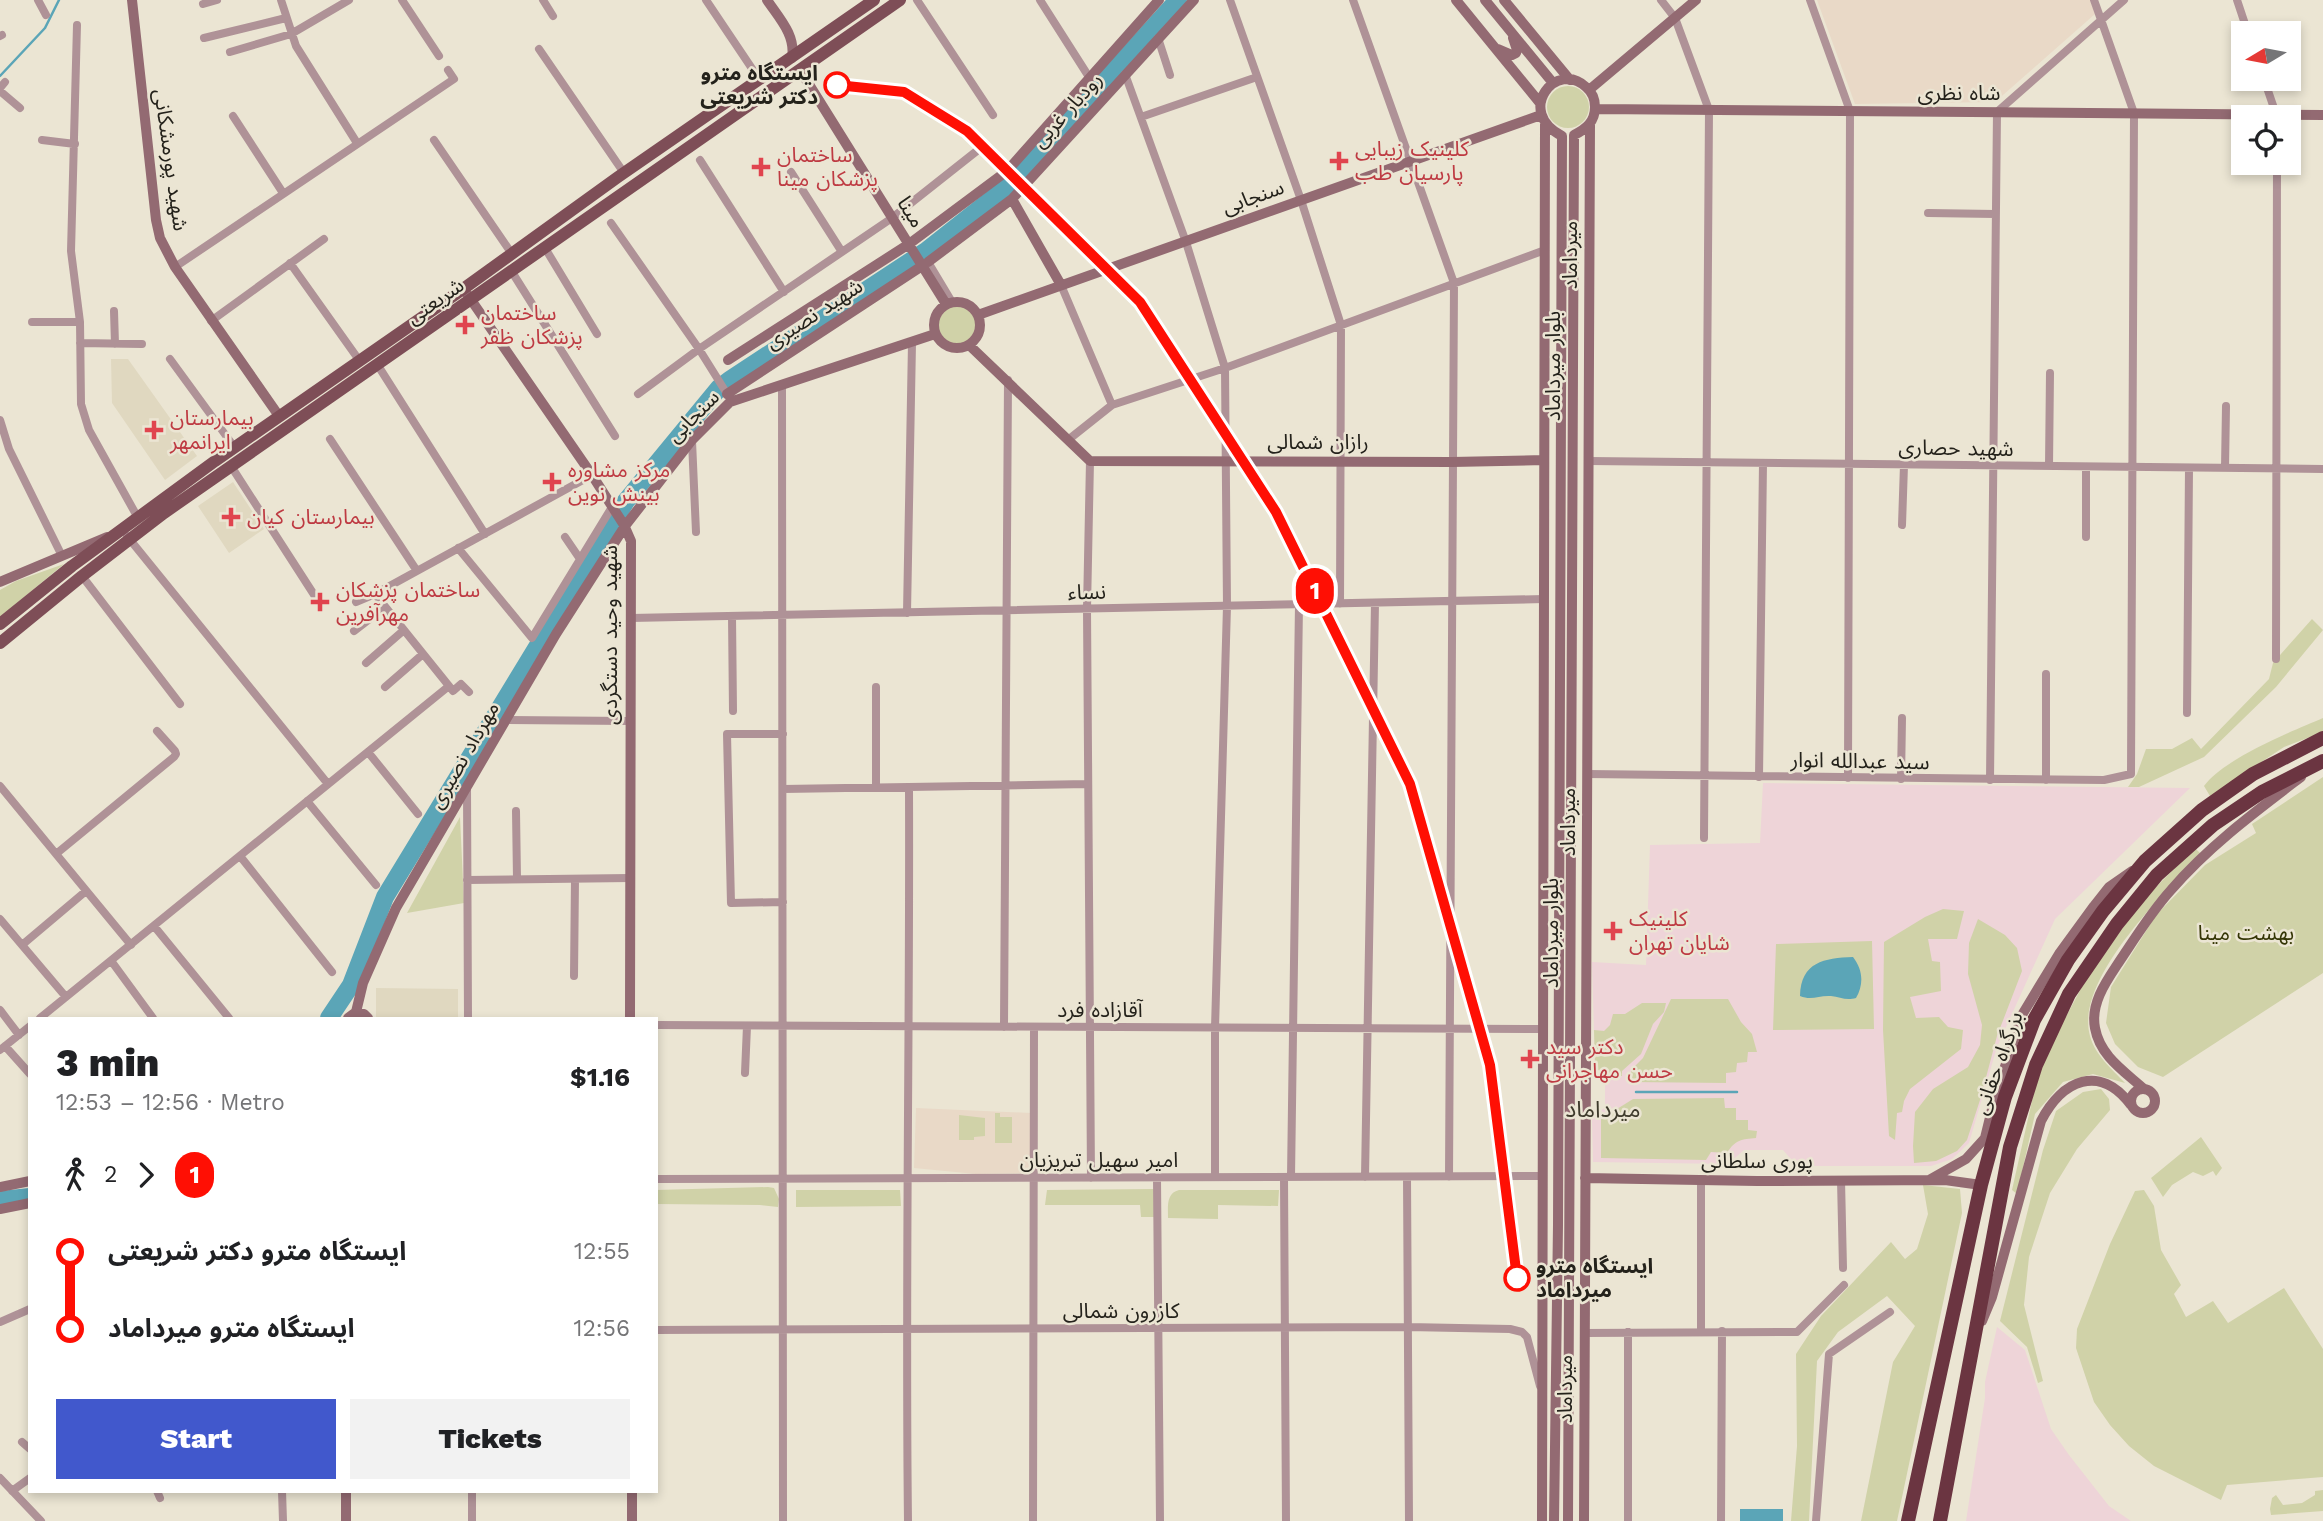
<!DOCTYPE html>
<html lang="en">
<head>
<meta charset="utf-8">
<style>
  body { margin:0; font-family:"Work Sans","Noto Sans Arabic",sans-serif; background:#f2f2f2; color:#202124; height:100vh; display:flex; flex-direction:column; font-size:26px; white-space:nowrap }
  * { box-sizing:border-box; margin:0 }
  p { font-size:23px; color:#757577 }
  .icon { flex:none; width:38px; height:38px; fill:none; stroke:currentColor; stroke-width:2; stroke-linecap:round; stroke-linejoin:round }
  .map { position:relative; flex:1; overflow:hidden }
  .sheet { position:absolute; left:28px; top:1017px; width:630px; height:476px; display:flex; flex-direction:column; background:#fff; border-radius:0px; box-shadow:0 4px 10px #0003 }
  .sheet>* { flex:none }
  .badge { padding:0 14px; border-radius:23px; font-size:24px; line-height:46px }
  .needle { width:46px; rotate:260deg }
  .tools { position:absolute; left:2231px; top:21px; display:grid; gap:14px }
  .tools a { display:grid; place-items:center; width:70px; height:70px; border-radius:0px; background:#fff; box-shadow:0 4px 10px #0003; font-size:35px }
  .map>.badge { position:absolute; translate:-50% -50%; box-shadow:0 0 0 4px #fff }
  .legs { display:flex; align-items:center; gap:10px; height:77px; padding:0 28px; font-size:23px }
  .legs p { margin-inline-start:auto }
  .overview { display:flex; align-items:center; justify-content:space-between; height:119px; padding:0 28px }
  h1 { font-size:38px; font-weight:800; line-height:52px }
  .button { display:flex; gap:14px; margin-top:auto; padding:14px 28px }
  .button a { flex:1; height:80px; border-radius:0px; background:#4158cc; color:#fff; font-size:28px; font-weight:800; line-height:80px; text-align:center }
  .button a+a { background:#f2f2f2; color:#202124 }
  ul { padding:0 28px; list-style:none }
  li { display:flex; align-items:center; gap:24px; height:77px; font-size:26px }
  li i { display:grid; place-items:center; width:10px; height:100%; margin:0 9px; background:currentColor }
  li i::after { content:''; width:18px; height:18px; margin:-9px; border:5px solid; border-radius:50%; background:#fff }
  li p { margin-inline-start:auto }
  li:first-child i { background:linear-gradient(#0000 50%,currentColor 0) }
  li:last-child i { background:linear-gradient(currentColor 50%,#0000 0) }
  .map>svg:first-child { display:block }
  .commercial { fill:#eed4d8 }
  .built { fill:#e0d8c0 }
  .education { fill:#e9d9c7 }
  .green { fill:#d0d2a8 }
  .water { fill:#5ba5b7 }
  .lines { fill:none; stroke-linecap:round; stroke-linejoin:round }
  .stream { stroke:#5ba5b7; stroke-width:2.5 }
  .river { stroke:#5ba5b7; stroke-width:18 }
  .street { stroke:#af9297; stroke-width:8 }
  .secondary { stroke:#936a72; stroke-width:10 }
  .primary { stroke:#7e4e57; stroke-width:12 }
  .highway { stroke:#6b3541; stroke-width:14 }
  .line-1-casing { stroke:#fff; stroke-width:16 }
  .line-1 { stroke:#ff0f04; stroke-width:10 }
  .stop-1-dot { fill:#fff; stroke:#ff0f04; stroke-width:3.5 }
  .health-dot { fill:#e0444e; stroke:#ebe5d3; stroke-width:2.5 }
  .labels { text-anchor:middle; stroke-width:5; stroke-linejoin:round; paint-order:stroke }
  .stop-label { font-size:21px; font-weight:bold; fill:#24221b; stroke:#ebe5d3; text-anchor:end }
  .street-label { font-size:21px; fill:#24221b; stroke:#ebe5d3 }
  .health-label { font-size:21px; fill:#be3a42; stroke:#ebe5d3; text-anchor:start }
  .park-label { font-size:21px; fill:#343505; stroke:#ebe5d3 }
  .neighbourhood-label { font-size:23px; fill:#3f3b2c; stroke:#ebe5d3 }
</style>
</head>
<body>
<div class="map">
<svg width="2323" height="1521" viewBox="0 0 2323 1521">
  <rect width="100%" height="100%" fill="#ebe5d3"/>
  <path class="commercial" d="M 1763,783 L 2190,788 L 2055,919 L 1997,1047 L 1969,1143 L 1952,1159 L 1931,1166 L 1797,1166 L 1783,1150 L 1744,1150 L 1728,1164 L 1593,1162 L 1592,1119 L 1605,1107 L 1605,1076 L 1595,1067 L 1592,962 L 1646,965 L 1650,845 L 1760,843 Z
    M 1997,1327 L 2025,1350 L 2051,1429 L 2069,1455 L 2109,1506 L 2131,1521 L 1966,1521 L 1985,1398 L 1985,1382 Z"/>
  <path class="built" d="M 111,359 L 128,359 L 197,456 L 165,480 L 112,403 Z
    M 233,482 L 264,529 L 229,553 L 198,506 Z
    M 376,988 L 458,989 L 458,1018 L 376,1018 Z"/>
  <path class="education" d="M 1817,0 L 2090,0 L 2095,14 L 1995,102 L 1855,104 Z
    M 916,1108 L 1031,1113 L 1031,1173 L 976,1174 L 914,1168 Z"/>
  <path class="green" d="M1547 107a21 21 0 1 1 42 0a21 21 0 1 1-42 0Z
    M938 325a19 19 0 1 1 38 0a19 19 0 1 1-38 0Z
    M 64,564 L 0,617 L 0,590 L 16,581 Z
    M 2312,619 L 2323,630 L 2276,687 L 2204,757 L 2139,787 L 2128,787 L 2137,774 L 2146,749 L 2172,749 L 2192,738 L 2201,749 L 2269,679 L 2273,663 Z
    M 2323,718 L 2323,732 L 2284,747 L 2210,796 L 2204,786 C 2225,758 2290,732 2323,718 Z
    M 2323,777 L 2323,973 L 2163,1077 L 2138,1067 L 2115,1044 L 2106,1023 L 2111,987 L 2156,915 L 2205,865 L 2256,833 L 2252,824 Z
    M 460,817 L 464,903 L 407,913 Z
    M 2195,848 L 2201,854 C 2165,892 2074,980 2090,1036 C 2095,1055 2112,1069 2125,1083 L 2093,1074 L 2063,1082 L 2035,1114 L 2017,1194 L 2012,1190 L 2034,1092 L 2046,1054 L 2084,983 L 2140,903 Z
    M 1943,909 L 1964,911 L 1957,939 L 1928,939 L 1932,961 L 1940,962 L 1941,991 L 1910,997 L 1916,1018 L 1939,1017 L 1948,1027 L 1963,1030 L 1961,1049 L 1910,1089 L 1904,1101 L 1902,1112 L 1897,1113 L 1895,1140 L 1889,1136 L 1883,1030 L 1884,942 L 1925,917 Z
    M 1978,919 L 2005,935 L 2017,948 L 2022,971 L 1997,1036 L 1980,1100 L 1967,1140 L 1957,1151 L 1936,1161 L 1914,1163 L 1913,1146 L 1915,1112 L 1933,1089 L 1968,1067 L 1980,1045 L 1982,1025 L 1968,974 L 1969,943 Z
    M 1872,941 L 1874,1029 L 1773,1030 L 1776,944 Z
    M 1671,999 L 1728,999 L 1741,1022 L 1752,1034 L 1757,1052 L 1748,1052 L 1747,1062 L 1737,1063 L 1736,1072 L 1726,1073 L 1726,1083 L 1631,1082 L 1631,1070 L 1643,1058 Z
    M 1642,1003 L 1666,1003 L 1664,1012 L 1653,1024 L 1641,1054 L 1622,1071 L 1622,1076 L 1605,1076 L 1595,1067 L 1594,1030 L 1604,1031 L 1610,1025 L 1613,1014 L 1625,1014 Z
    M 2101,1089 L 2109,1099 L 2110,1110 L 2077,1149 L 2050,1193 L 2029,1257 L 2024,1305 L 2043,1381 L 2038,1383 L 2027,1347 L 2000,1321 L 2043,1150 L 2056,1111 L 2083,1092 Z
    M 1724,1098 L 1725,1108 L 1736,1108 L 1736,1120 L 1748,1120 L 1748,1130 L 1757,1131 L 1756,1138 C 1742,1139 1735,1140 1727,1153 L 1711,1152 L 1706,1160 L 1601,1158 L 1601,1119 L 1633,1099 Z
    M 995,1113 L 1000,1113 L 1000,1117 L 1012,1117 L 1012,1143 L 995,1143 Z
    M 959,1115 L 985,1118 L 985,1136 L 974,1137 L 974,1140 L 959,1140 Z
    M 2201,1137 L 2222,1168 L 2216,1176 L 2213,1171 L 2203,1176 L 2193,1172 L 2172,1185 L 2163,1197 L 2151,1178 Z
    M 1923,1185 L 1960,1189 L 1962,1213 L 1897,1521 L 1861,1521 L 1893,1362 L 1915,1326 L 1887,1296 L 1838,1332 L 1817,1361 L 1809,1521 L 1791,1521 L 1797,1446 L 1796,1354 L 1821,1316 L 1891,1242 L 1905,1259 L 1917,1249 L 1928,1214 Z
    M 768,1187 L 774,1188 L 779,1199 L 778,1207 L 760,1205 L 656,1204 L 656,1190 Z
    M 1154,1189 L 1154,1217 L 1141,1217 L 1140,1205 L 1045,1205 L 1047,1190 Z
    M 796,1190 L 900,1190 L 901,1206 L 796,1207 Z
    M 1179,1190 L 1279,1190 L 1278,1206 L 1218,1205 L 1218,1219 L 1168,1218 C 1168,1207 1166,1193 1179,1190 Z
    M 2144,1190 L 2154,1206 L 2161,1250 L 2181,1285 L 2174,1294 L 2186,1317 L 2213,1301 L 2228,1323 L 2284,1288 L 2323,1349 L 2323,1477 L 2227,1485 L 2221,1500 L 2154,1466 L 2129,1446 L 2110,1425 L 2094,1402 L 2076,1348 L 2077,1329 L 2110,1244 L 2135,1191 Z
    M 2323,1490 L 2323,1511 L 2271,1515 L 2270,1509 L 2272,1498 L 2276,1495 L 2283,1505 L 2302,1503 L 2315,1495 L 2315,1491 Z"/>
  <path class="water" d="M 1853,957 C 1863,970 1864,984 1856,998 C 1846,1001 1840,997 1831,996 C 1819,995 1812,1001 1800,996 C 1801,962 1824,958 1853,957 Z
    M 1740,1509 L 1783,1509 L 1783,1521 L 1740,1521 Z"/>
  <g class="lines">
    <path class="stream" d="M 0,76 L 45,28 L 59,0
      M 1636,1092 L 1737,1092"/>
    <path class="river" d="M 329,1018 L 351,985 L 385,897 L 626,501 L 719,388 L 731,379 L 926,251 L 1012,183 L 1178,0
      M 0,1200 L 30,1197"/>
    <path class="street" d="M 38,0 L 46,15
      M 281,0 L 296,46 L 357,143
      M 402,0 L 439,56
      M 543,0 L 553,16
      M 706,0 L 759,79
      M 917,0 L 993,115
      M 1040,0 L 1089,77
      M 1230,0 L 1301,200 L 1341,325 L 1340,604
      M 1353,0 L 1454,283 L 1449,1177
      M 1661,0 L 1675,18 L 1709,110 L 1704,838
      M 1810,0 L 1850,111 L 1848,778
      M 2237,0 L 2248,33
      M 203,4 L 217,0
      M 77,25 L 71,251 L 80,322 L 81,404 L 89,430 L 138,518
      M 0,36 L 2,35
      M 204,38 L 286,18
      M 1158,38 L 1170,75
      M 539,49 L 624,173
      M 230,52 L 291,34 L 349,0
      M 1125,74 L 1186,242 L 1225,368 L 1227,606 L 1215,1028 L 1215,1177
      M 2264,79 L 2277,117
      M 0,88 L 5,82
      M 0,91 L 20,108
      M 233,116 L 283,193
      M 1141,117 L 1257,77
      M 42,140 L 75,144
      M 434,140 L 512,254
      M 700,160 L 784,292
      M 791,172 L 842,252
      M 1928,213 L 1995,214
      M 611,223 L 699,349 L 729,397
      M 545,248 L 597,334
      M 928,262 L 952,302
      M 290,263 L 359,360
      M 175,267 L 454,79 L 448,70
      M 512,272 L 615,436
      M 1061,285 L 1112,405
      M 114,311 L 115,344
      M 211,321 L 324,239
      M 32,322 L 80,322
      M 80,343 L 142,344
      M 170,359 L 235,448
      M 377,364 L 485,534
      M 782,386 L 783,1521
      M 638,394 L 699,349 L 892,218 L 978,150
      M 0,420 L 9,449 L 62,556
      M 330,439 L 417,571
      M 1068,440 L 1112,405 L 1225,368 L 1545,250
      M 692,441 L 696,532
      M 1090,461 L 1087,609 L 1091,1178
      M 1589,461 L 2323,469
      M 231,466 L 320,604
      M 2049,466 L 2050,373
      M 2225,468 L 2226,406
      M 1902,525 L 1904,465
      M 127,536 L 328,784
      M 565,537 L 580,559
      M 2086,537 L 2086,467
      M 458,548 L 532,638 L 612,507
      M 82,576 L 180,704
      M 356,602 L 375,594
      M 907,613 L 912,343
      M 732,616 L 733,711
      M 631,618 L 1544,599
      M 354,631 L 385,607
      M 2276,659 L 2277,163
      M 366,663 L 404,630
      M 449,686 L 375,594 L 592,475
      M 449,686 L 453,691 L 461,684 L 469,692
      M 385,687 L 423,654
      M 876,687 L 876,787
      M 2187,713 L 2189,468
      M 507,720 L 630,721
      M 368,752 L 418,814
      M 1587,774 L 2104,780 L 2131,774 L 2134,113 L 2094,0
      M 1759,777 L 1763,463
      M 1901,779 L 1902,718
      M 1990,780 L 1997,112 L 2124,0
      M 2046,780 L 2046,674
      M 0,786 L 131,945
      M 467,787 L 468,1018
      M 783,789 L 1088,784
      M 307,801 L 376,885
      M 516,811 L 517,879
      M 56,854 L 174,757 L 176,754 L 175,751 L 157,731
      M 240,856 L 332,972
      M 467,880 L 630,878
      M 783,902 L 731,903 L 727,734 L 783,734
      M 0,919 L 66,997
      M 154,926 L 229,1018
      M 22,945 L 86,891
      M 112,962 L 153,1018
      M 574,976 L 575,879
      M 0,1010 L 19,1035
      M 40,1018 L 449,686
      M 656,1025 L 1543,1029
      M 1004,1027 L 1008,380
      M 5,1046 L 30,1074
      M 0,1050 L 30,1026
      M 745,1073 L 747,1026
      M 1284,1177 L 1286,1521
      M 1291,1177 L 1299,604
      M 1365,1177 L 1375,603
      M 1407,1177 L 1409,1521
      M 1157,1178 L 1160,1521
      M 656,1179 L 1543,1176
      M 1841,1180 L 1843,1268
      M 0,1322 L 30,1309
      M 656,1330 L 1408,1327 L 1510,1329 L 1522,1332 L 1527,1337 L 1540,1386
      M 1701,1332 L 1701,1180
      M 1585,1333 L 1797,1332 L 1844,1285
      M 22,1442 L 30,1449
      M 0,1478 L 41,1521
      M 12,1491 L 30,1478
      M 157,1491 L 160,1498
      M 282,1491 L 283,1521
      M 472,1491 L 472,1521
      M 908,1521 C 905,1276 910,1032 909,787
      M 1033,1521 L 1034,1027
      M 1628,1521 L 1628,1332
      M 1721,1521 L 1722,1331
      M 1816,1521 L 1829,1354 L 1890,1312"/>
    <path class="secondary" d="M 132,0 L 156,220 L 160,238 L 175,267 L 279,416
      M 767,0 C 779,18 796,35 792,58
      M 1456,0 L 1540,103
      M 1485,0 L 1553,83
      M 1504,0 L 1570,80
      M 1498,49 L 1512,55 L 1516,53 L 1517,50 L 1513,38
      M 800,70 L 946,304
      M 1589,90 L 1696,0
      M 1595,109 L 2323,115
      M 1012,199 L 1061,285
      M 928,262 L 1012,199 L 1194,0
      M 467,294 L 592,475 L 624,525 L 631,541 L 630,1018
      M934 325a23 23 0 1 1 46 0a23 23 0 1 1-46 0Z
      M 978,315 L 1541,115
      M 969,345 L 1090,461 L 1452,462 L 1544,460
      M 728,360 L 909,244 L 1007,171 L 1159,0
      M 727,394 L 922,266
      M 0,582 L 107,537
      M 356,1012 L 363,983 L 396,908 L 556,634 L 625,526 L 692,440 L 730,402 L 935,334
      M 348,1018 L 356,1012 L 364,1014 L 368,1018
      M2131 1101a12 12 0 1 1 24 0a12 12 0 1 1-24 0Z
      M 2144,1089 C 2124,1071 2100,1056 2095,1028 C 2090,1002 2108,979 2121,959 C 2137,935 2152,911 2171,890 C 2209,846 2255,812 2301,777
      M 1585,1178 L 1757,1181 L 1945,1180 L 1981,1185
      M 1929,1180 L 1966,1159 L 1985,1138 L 1995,1097 L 2022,1015 L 2059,954 L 2094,906 L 2109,887 L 2132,871
      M 0,1187 L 30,1181
      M 0,1209 L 30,1203
      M 1982,1321 L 1992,1297 L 2041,1121 C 2062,1080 2100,1063 2131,1105
      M 632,1491 L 632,1521
      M 346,1521 L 346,1491
      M 1542,1521 L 1545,124
      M 1554,1521 L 1558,1225 L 1562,136 C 1514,111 1557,59 1586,87 C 1592,92 1595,99 1595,107 C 1595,122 1586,129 1574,135 L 1568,1521
      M 1584,1521 L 1590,123"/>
    <path class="primary" d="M 0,624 L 72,566 L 215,461 L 463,289 L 618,177 L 874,0
      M 0,643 L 82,576 L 164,513 L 900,0"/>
    <path class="highway" d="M 1908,1521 L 1981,1185 L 2005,1097 L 2034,1020 L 2068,960 L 2103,911 L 2145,861 L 2202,810 L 2253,774 L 2323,738
      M 1940,1521 L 2010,1147 L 2036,1065 L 2069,994 L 2117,924 L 2157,875 L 2213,825 L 2262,792 L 2323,761"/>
  </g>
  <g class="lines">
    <defs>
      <path id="line-1" d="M 837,85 L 904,92 L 967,131 L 1140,302 L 1276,512 L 1410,784 L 1490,1065 L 1517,1278"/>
    </defs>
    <use href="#line-1" class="line-1-casing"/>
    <use href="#line-1" class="line-1"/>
  </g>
  <g class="stop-1-dot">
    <circle cx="837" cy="85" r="12"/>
    <circle cx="1517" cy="1278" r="12"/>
  </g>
  <g class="health-dot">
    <path d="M1335.5 150.5h7v7h7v7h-7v7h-7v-7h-7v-7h7z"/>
    <path d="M757.5 156.5h7v7h7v7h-7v7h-7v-7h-7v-7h7z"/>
    <path d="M461.5 314.5h7v7h7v7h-7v7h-7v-7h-7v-7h7z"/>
    <path d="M150.5 419.5h7v7h7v7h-7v7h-7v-7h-7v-7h7z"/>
    <path d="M548.5 471.5h7v7h7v7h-7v7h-7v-7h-7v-7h7z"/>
    <path d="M227.5 506.5h7v7h7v7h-7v7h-7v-7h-7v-7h7z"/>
    <path d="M316.5 591.5h7v7h7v7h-7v7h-7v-7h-7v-7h7z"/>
    <path d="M1609.5 920.5h7v7h7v7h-7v7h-7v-7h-7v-7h7z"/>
    <path d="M1526.5 1048.5h7v7h7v7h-7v7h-7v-7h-7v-7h7z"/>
  </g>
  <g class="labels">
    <g class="stop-label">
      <text x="818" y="80">ایستگاه مترو<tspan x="818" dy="24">دکتر شریعتی</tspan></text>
      <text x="1536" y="1273" text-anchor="start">ایستگاه مترو<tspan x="1536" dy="24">میرداماد</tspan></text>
    </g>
    <g class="street-label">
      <text x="1959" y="100">شاه نظری</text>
      <text transform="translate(1067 110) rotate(-48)" y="7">رودبار غربی</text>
      <text transform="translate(171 160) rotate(82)" y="7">شهید پورمشکانی</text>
      <text transform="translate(1253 197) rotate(-20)" y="7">سنجابی</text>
      <text transform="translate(911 212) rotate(58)" y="7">مینا</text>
      <text transform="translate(1570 255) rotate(-90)" y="7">میرداماد</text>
      <text transform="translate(435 301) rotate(-35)" y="7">شریعتی</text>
      <text transform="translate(814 314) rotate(-33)" y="7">شهید نصیری</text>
      <text transform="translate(1553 366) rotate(-90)" y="7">بلوار میرداماد</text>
      <text transform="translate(693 416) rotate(-45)" y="7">سنجابی</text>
      <text x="1318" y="449">رازان شمالی</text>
      <text transform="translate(1956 448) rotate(1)" y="7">شهید حصاری</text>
      <text transform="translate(1087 592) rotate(-1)" y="7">نساء</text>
      <text transform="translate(610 635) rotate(-90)" y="7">شهید وحید دستگردی</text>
      <text transform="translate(464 755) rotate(-60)" y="7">مهرداد نصیری</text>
      <text transform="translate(1860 761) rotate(1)" y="7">سید عبدالله انوار</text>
      <text transform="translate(1568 822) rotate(-90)" y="7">میرداماد</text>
      <text transform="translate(1551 933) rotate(-90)" y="7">بلوار میرداماد</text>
      <text x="1100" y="1017">آقازاده فرد</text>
      <text transform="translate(1998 1063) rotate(-70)" y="7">بزرگراه حقانی</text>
      <text x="1099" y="1167">امیر سهیل تبریزیان</text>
      <text x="1757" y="1168">پوری سلطانی</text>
      <text x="1121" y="1318">کازرون شمالی</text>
      <text transform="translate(1565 1389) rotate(-90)" y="7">میرداماد</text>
    </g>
    <g class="health-label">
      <text x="1355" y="156">کلینیک زیبایی<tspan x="1355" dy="24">پارسیان طب</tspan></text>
      <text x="777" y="162">ساختمان<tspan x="777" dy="24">پزشكان مينا</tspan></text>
      <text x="481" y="320">ساختمان<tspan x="481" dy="24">پزشکان ظفر</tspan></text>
      <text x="170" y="425">بیمارستان<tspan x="170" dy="24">ایرانمهر</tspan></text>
      <text x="568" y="477">مرکز مشاوره<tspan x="568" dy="24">بینش نوین</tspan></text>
      <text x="247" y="524">بیمارستان کیان</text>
      <text x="336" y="597">ساختمان پزشکان<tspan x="336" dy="24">مهرآفرین</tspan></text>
      <text x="1629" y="926">کلینیک<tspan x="1629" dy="24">شایان تهران</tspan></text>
      <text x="1546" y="1054">دکتر سید<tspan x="1546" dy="24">حسن مهاجرانی</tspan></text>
    </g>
    <g class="park-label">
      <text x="2246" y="940">بهشت مينا</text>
    </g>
    <g class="neighbourhood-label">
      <text x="1603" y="1117">میرداماد</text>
    </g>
  </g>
</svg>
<div class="tools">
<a><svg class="needle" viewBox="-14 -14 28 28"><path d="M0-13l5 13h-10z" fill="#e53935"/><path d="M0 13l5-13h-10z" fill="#757577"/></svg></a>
<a><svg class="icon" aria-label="locate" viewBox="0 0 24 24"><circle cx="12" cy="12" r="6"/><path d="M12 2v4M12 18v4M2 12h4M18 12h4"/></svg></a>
</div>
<b class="badge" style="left:1315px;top:591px;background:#ff0f04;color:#fff">1</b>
<section class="sheet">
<div class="overview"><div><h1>3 min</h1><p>12:53 – 12:56 · Metro</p></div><b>$1.16</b></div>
<div class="legs"><svg class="icon" aria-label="walk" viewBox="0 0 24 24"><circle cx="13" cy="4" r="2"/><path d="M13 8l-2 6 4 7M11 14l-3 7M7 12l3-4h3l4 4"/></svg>2<svg class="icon" aria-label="forward" viewBox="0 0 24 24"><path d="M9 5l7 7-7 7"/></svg><b class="badge" style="background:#ff0f04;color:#fff">1</b></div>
<ul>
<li><i style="color:#ff0f04"></i><b>ایستگاه مترو دکتر شریعتی</b><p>12:55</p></li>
<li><i style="color:#ff0f04"></i><b>ایستگاه مترو میرداماد</b><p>12:56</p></li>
</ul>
<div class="button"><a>Start</a><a>Tickets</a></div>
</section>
</div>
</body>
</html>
